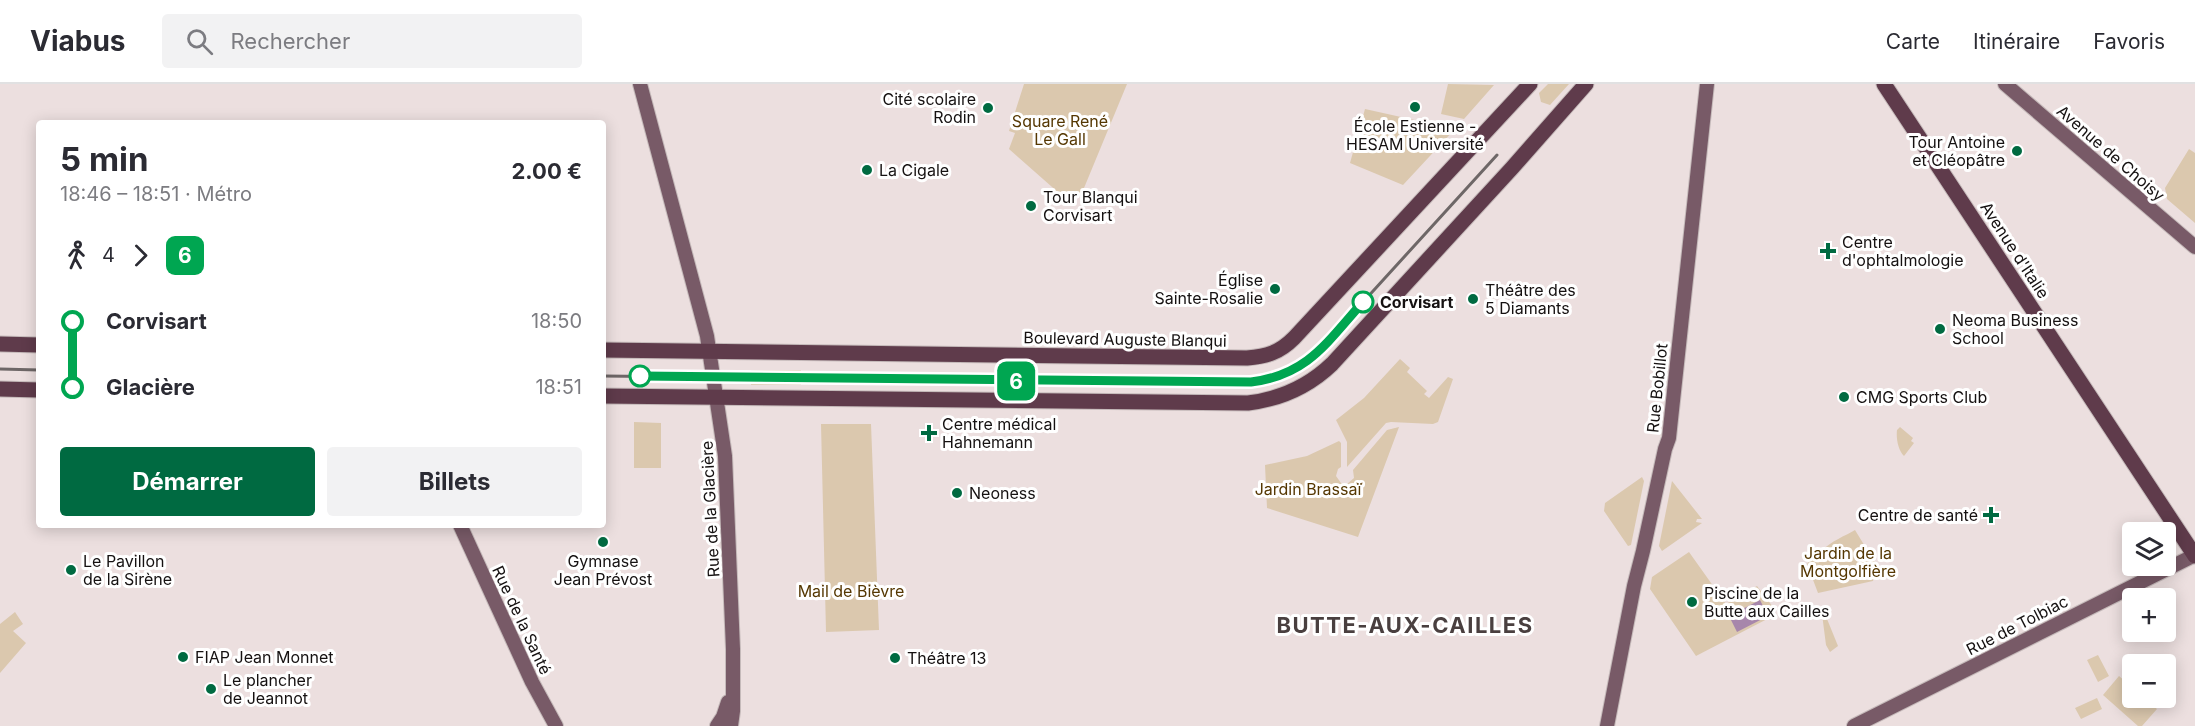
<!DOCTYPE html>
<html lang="fr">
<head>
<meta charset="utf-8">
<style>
  body { margin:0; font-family:Inter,sans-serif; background:#f2f2f3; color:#2b2b33; height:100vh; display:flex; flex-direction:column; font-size:22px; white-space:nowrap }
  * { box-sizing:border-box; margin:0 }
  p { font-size:20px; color:#7c7c81 }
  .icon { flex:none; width:33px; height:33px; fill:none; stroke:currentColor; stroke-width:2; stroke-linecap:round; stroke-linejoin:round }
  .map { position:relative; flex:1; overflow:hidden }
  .details { position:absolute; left:36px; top:36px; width:570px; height:408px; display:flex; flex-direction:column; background:#fff; border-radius:6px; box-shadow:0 3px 15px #0003 }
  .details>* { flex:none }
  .badge { padding:0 12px; border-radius:9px; font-size:21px; line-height:39px }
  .fabs { position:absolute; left:2122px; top:438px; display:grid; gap:12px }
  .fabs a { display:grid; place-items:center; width:54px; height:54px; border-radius:6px; background:#fff; box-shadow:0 3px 15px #0003; font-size:30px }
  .map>.badge { position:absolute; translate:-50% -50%; box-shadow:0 0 0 3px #fff }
  .legs { display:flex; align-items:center; gap:9px; height:66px; padding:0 24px; font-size:20px }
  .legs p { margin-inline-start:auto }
  .headline { display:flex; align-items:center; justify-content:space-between; height:102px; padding:0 24px }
  h1 { font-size:33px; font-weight:700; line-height:45px }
  .cta { display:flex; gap:12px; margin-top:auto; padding:12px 24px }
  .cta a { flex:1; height:69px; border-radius:6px; background:#006a41; color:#fff; font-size:24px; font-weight:700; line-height:69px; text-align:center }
  .cta a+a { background:#f2f2f3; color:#2b2b33 }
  ul { padding:0 24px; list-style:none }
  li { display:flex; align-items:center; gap:21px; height:66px; font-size:22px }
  li i { display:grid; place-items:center; width:9px; height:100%; margin:0 8px; background:currentColor }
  li i::after { content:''; width:15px; height:15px; margin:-8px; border:4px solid; border-radius:50%; background:#fff }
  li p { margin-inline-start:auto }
  li:first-child i { background:linear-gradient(#0000 50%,currentColor 0) }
  li:last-child i { background:linear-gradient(currentColor 50%,#0000 0) }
  header { display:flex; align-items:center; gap:36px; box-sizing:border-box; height:84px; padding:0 30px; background:#fff; border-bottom:2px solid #e1e1e2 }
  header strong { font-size:28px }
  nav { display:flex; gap:33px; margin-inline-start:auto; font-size:21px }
  .search { width:420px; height:54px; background:#f2f2f3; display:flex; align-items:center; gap:15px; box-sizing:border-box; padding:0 21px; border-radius:6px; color:#7c7c81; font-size:22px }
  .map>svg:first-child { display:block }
  .green { fill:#dbc8ae }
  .water { fill:#a786ab }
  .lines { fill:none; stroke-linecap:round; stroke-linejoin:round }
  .secondary-casing { stroke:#c5baba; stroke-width:16 }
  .primary-casing { stroke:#c5baba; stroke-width:17 }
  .secondary { stroke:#785a67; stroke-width:14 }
  .primary { stroke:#5f3b4b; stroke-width:15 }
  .rail { stroke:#6e6767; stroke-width:3 }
  .line-1-casing { stroke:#fff; stroke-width:14 }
  .line-1 { stroke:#00a651; stroke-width:9 }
  .poi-dot { fill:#006a41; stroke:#fff; stroke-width:2 }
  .stop-1-dot { fill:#fff; stroke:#00a651; stroke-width:3 }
  .labels { text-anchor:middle; stroke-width:6; stroke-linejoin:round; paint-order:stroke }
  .poi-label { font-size:16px; fill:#151111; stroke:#fff; text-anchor:start }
  .park-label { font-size:16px; fill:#553702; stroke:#fff }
  .street-label { font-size:16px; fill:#151111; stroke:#fff }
  .stop-label { font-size:16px; font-weight:bold; fill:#151111; stroke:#fff; text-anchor:start }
  .district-label { font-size:22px; font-weight:bold; letter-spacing:1.5px; fill:#493f3f; stroke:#fff }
</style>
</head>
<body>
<header>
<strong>Viabus</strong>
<div class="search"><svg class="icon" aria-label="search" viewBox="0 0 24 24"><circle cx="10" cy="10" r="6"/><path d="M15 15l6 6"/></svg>Rechercher</div>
<nav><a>Carte</a><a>Itinéraire</a><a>Favoris</a></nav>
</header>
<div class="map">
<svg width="2195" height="642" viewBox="0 0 2195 642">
  <rect width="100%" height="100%" fill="#ecdfdf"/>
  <path class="green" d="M 1024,0 L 1127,0 L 1084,104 C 1078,113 1069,115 1060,110 L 1009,65 L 1015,49 L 1009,47 Z
    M 1448,0 L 1494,1 L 1464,35 L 1441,30 Z
    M 1548,0 L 1569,0 L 1550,21 L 1541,18 L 1539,9 Z
    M 1365,25 L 1455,45 L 1403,101 L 1350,79 Z
    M 2189,65 L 2195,69 L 2195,139 L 2167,115 L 2165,104 Z
    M 1400,275 L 1410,284 L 1407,288 L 1427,307 L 1424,310 L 1429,314 L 1448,293 L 1453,295 L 1438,338 L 1433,340 L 1391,338 L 1386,339 L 1347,383 L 1347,358 L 1336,336 L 1364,314 Z
    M 751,286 L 801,286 L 801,301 L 751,301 Z
    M 634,338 L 661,339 L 661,384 L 634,384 Z
    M 821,340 L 871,340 L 879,546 L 826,548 Z
    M 1399,343 L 1358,453 L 1267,424 L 1265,381 L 1307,372 L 1339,357 L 1341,359 L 1341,383 L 1338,385 L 1336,392 L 1341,399 L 1347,400 L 1354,394 L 1353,386 L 1387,346 Z
    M 1900,343 L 1913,354 L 1911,357 L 1914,359 L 1904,372 C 1898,366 1896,354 1897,346 Z
    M 1642,393 L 1644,397 L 1631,461 L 1628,462 L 1604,427 L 1605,419 Z
    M 1672,397 L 1702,435 L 1697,435 L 1696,438 L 1702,439 L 1662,467 L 1659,462 Z
    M 1855,446 L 1877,482 L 1873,497 L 1818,509 L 1807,480 L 1821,464 L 1823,466 C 1831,457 1845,452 1855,446 Z
    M 1689,468 L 1726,520 L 1757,502 L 1773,523 L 1771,533 L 1696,572 L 1650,505 L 1652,493 Z
    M 15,528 L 23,540 L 13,547 L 26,559 L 0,589 L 0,540 Z
    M 1822,530 L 1825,530 L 1838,562 L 1830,568 L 1826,561 Z
    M 2098,571 L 2109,592 L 2098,598 L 2087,576 Z
    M 2119,592 L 2133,604 L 2133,614 L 2144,614 L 2157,625 L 2142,642 L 2138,642 L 2103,611 Z
    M 2097,614 L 2102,625 L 2081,635 L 2075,624 Z"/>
  <path class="water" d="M 1760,516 L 1768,532 L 1737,548 L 1729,532 Z"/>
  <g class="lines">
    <defs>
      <path id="secondary" d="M 640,0 L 707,252 L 725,372 L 733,565 L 733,627 L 731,642
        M 2005,0 L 2195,163
        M 460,441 L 532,598 L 556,642
        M 717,642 L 723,633 L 728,618
        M 1607,642 L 1634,502 L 1643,467 L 1665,365 L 1669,354 L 1707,0
        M 1854,642 L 2195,471"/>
      <path id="primary" d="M 1884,0 L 2195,472
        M 0,260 L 39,261
        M 603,266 L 1247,274 C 1267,272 1279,269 1294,254 L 1530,0
        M 0,305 L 39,306
        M 603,312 L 1248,319 C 1281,315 1308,303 1332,280 L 1512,84 L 1586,0"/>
    </defs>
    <use href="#secondary" class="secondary-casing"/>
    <use href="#primary" class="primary-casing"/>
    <use href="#secondary" class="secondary"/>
    <use href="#primary" class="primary"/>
    <path class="rail" d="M 0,285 L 39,286
      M 603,292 L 1239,299 C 1277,298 1296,288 1323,262 L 1497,71"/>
  </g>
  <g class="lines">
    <defs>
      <path id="line-1" d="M 640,292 L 1251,298 C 1308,291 1327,258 1363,218"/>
    </defs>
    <use href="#line-1" class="line-1-casing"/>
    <use href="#line-1" class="line-1"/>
  </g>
  <g class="poi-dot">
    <circle cx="1415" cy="23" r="6"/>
    <circle cx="988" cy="24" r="6"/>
    <circle cx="2017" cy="67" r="6"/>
    <circle cx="867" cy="86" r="6"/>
    <circle cx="1031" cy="122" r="6"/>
    <path d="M1825 158h6v6h6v6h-6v6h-6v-6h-6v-6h6z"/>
    <circle cx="1275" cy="205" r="6"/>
    <circle cx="1473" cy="215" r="6"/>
    <circle cx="1940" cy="245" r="6"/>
    <circle cx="1844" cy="313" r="6"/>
    <path d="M926 340h6v6h6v6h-6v6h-6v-6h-6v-6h6z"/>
    <circle cx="957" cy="409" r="6"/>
    <path d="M1988 422h6v6h6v6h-6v6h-6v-6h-6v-6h6z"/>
    <circle cx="603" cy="458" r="6"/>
    <circle cx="71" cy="486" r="6"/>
    <circle cx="1692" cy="518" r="6"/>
    <circle cx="183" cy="573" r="6"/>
    <circle cx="895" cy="574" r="6"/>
    <circle cx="211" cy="605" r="6"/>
  </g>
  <g class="stop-1-dot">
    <circle cx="1363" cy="218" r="10"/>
    <circle cx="640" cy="292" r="10"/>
  </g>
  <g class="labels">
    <g class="poi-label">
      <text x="976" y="21" text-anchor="end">Cité scolaire<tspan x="976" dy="18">Rodin</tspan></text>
      <text x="1415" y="48" text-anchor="middle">École Estienne -<tspan x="1415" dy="18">HESAM Université</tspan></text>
      <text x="2005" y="64" text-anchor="end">Tour Antoine<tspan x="2005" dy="18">et Cléopâtre</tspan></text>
      <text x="879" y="92">La Cigale</text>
      <text x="1043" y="119">Tour Blanqui<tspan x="1043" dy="18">Corvisart</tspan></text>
      <text x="1842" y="164">Centre<tspan x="1842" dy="18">d'ophtalmologie</tspan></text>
      <text x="1263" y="202" text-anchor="end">Église<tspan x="1263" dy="18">Sainte-Rosalie</tspan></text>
      <text x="1485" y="212">Théâtre des<tspan x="1485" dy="18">5 Diamants</tspan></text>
      <text x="1952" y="242">Neoma Business<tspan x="1952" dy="18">School</tspan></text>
      <text x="1856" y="319">CMG Sports Club</text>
      <text x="942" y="346">Centre médical<tspan x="942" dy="18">Hahnemann</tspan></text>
      <text x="969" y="415">Neoness</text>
      <text x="1978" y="437" text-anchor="end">Centre de santé</text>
      <text x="83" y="483">Le Pavillon<tspan x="83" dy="18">de la Sirène</tspan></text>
      <text x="603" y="483" text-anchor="middle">Gymnase<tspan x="603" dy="18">Jean Prévost</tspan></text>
      <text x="1704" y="515">Piscine de la<tspan x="1704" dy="18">Butte aux Cailles</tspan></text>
      <text x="195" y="579">FIAP Jean Monnet</text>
      <text x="907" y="580">Théâtre 13</text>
      <text x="223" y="602">Le plancher<tspan x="223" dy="18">de Jeannot</tspan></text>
    </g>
    <g class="park-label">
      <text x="1060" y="43">Square René<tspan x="1060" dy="18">Le Gall</tspan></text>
      <text x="1308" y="411">Jardin Brassaï</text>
      <text x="1848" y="475">Jardin de la<tspan x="1848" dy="18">Montgolfière</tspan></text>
      <text x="851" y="513">Mail de Bièvre</text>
    </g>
    <g class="street-label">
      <text transform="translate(2111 69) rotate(41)" y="6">Avenue de Choisy</text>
      <text transform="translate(2015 166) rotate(57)" y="6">Avenue d'Italie</text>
      <text transform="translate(1125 255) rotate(1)" y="6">Boulevard Auguste Blanqui</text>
      <text transform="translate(1657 304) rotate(-84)" y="6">Rue Bobillot</text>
      <text transform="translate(710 425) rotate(-93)" y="6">Rue de la Glacière</text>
      <text transform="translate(522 536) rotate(65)" y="6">Rue de la Santé</text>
      <text transform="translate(2017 541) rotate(-27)" y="6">Rue de Tolbiac</text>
    </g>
    <g class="stop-label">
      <text x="1380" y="224">Corvisart</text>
    </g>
    <g class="district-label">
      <text x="1405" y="549">BUTTE-AUX-CAILLES</text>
    </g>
  </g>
</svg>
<div class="fabs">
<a><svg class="icon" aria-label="layers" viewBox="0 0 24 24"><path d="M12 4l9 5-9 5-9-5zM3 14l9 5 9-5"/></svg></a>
<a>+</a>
<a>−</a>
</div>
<b class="badge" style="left:1016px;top:297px;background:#00a651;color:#fff">6</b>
<section class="details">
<div class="headline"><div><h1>5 min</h1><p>18:46 – 18:51 · Métro</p></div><b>2.00 €</b></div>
<div class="legs"><svg class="icon" aria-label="walk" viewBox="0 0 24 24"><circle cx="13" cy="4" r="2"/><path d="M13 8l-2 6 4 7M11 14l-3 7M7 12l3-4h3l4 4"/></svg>4<svg class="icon" aria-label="forward" viewBox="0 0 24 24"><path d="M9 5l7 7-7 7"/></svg><b class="badge" style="background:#00a651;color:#fff">6</b></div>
<ul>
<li><i style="color:#00a651"></i><b>Corvisart</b><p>18:50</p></li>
<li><i style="color:#00a651"></i><b>Glacière</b><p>18:51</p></li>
</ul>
<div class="cta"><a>Démarrer</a><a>Billets</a></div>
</section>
</div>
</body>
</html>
